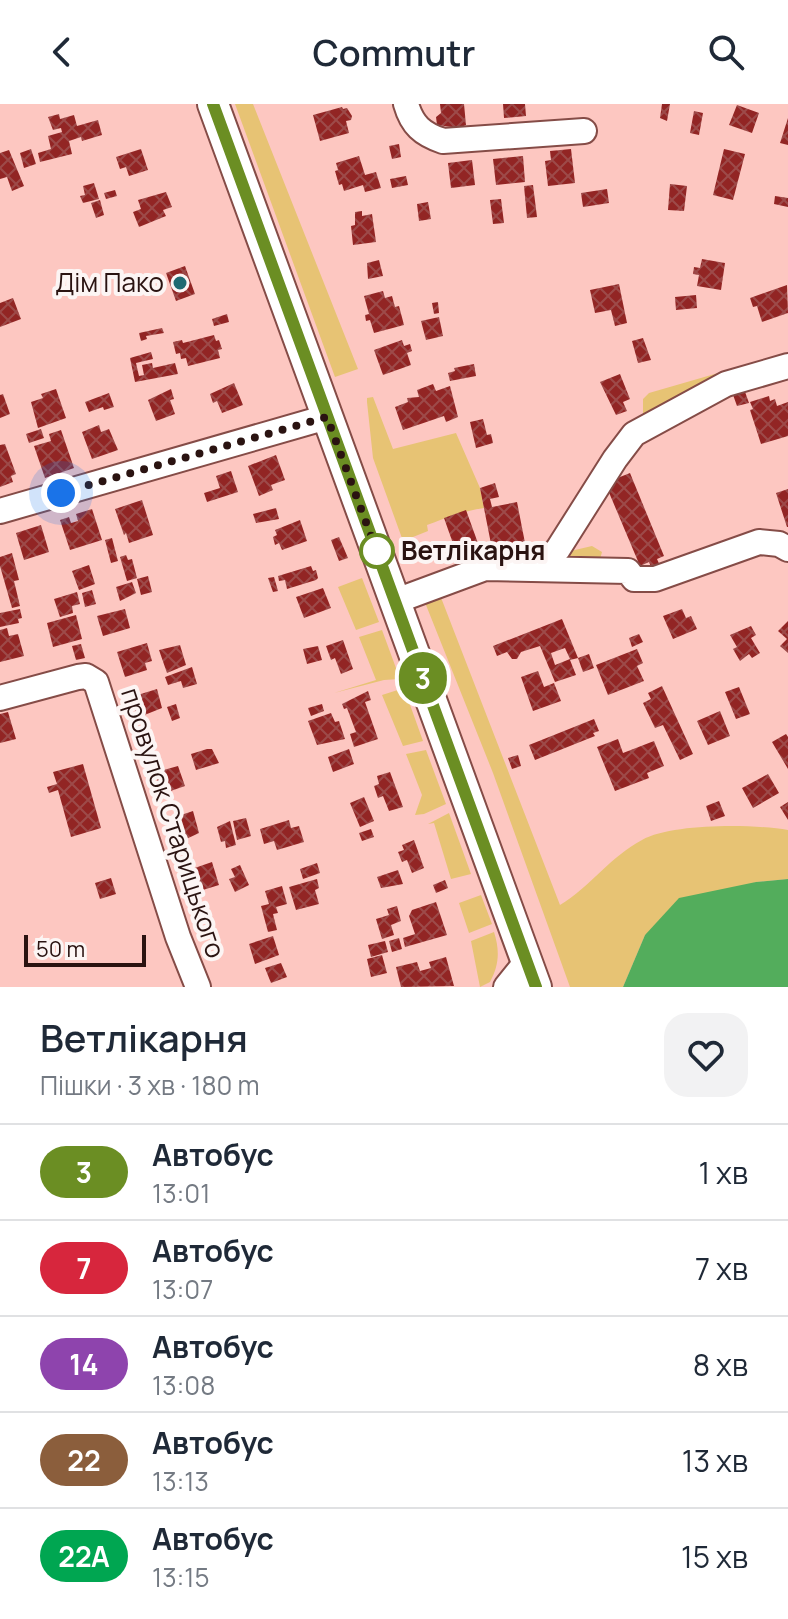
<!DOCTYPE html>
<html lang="uk">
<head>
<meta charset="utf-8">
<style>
  body { margin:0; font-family:Manrope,sans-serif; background:#f2f2f3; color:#1f2937; height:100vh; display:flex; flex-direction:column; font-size:30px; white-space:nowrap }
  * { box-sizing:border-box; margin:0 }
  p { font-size:26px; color:#747a83 }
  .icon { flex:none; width:44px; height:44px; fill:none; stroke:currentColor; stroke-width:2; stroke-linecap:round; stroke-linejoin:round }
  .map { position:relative; height:883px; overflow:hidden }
  .drawer { display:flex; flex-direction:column; background:#fff; flex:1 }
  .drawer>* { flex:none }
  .badge { padding:0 16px; border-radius:26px; font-size:28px; line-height:52px }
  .scale { position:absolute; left:24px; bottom:20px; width:122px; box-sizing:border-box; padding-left:8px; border:4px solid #2a1311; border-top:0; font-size:22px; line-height:28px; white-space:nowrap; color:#2a1311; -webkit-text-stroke:6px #fcf5f4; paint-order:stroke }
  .you { position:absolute; width:40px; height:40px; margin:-20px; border:6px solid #fff; border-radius:50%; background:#1a73e8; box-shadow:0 0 0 12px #1a73e833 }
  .map>.badge { position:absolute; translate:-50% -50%; box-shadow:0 0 0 4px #fff }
  .round { display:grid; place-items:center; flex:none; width:84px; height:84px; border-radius:24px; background:#f2f2f3 }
  .overview { display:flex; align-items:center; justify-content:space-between; height:136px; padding:0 40px }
  h1 { font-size:38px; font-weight:600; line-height:60px }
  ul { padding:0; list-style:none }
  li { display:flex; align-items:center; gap:24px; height:96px; padding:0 40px; border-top:2px solid #e0e1e3 }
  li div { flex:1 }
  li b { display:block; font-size:30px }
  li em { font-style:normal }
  li .badge { min-width:88px; font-weight:700; text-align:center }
  header { display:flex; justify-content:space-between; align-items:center; height:104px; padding:0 40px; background:#fff; font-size:36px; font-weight:600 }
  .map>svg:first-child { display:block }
  .grass { fill:#e7c374 }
  .water { fill:#53ad5c }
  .building { fill:url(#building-cross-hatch); fill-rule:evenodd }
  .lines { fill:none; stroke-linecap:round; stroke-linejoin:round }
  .minor-casing { stroke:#854c47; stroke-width:28 }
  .major-casing { stroke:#854c47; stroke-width:34 }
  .minor { stroke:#fff; stroke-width:24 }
  .major { stroke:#fff; stroke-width:30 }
  .line-casing { stroke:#fff; stroke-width:18 }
  .line { stroke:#6b8e23; stroke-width:12 }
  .walk { stroke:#2a1311; stroke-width:8; stroke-dasharray:0 14.4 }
  .poi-dot { fill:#1f6a72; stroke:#fcf5f4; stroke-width:3 }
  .stop-dot { fill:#fff; stroke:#6b8e23; stroke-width:4 }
  .labels { text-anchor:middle; stroke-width:8; stroke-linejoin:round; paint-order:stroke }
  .poi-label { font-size:26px; fill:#2a1311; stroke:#fcf5f4; text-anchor:end }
  .stop-label { font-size:26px; font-weight:bold; fill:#2a1311; stroke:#fcf5f4; text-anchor:start }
  .street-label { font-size:26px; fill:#2a1311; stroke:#fcf5f4 }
</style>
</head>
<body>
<header><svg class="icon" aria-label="back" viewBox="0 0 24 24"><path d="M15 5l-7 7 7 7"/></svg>Commutr<svg class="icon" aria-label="search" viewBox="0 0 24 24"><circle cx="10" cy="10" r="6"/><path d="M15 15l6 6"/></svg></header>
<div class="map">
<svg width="788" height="883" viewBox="0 0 788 883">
  <defs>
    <pattern id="building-cross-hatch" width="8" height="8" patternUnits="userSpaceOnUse" patternTransform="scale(2)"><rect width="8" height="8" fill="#922524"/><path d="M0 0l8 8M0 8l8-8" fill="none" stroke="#9d4a49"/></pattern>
  </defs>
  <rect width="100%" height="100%" fill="#fdc7c1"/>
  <path class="grass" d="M 235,0 L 253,0 L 358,265 L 335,273 Z
    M 784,250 L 785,253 L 643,317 L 643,295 L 649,289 Z
    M 373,293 L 393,345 L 456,329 L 480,384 L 484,404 C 463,407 446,414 427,421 L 428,427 L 403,437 L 373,354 L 367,298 L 367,294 Z
    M 592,442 L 602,448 L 600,455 L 564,459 L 562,449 Z
    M 362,474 L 379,518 L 356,526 L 338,483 Z
    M 440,491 L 560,801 C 590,783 611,752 642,736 C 672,719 754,720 788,726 L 788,775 L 756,778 L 645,831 L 623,883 L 570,883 L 493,669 L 424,496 Z
    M 382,526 L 400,575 L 384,576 L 334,589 L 376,576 L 359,533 Z
    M 404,584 L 423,637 L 403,642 L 382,591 Z
    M 426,646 L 446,700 L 424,710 L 415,711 L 422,691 L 406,650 Z
    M 449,709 L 471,770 L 451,775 L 434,719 L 428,720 Z
    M 481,791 L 492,820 L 469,829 L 459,799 Z
    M 494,828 C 500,847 499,861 490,878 L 480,883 L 471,837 Z"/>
  <path class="water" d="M 788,775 L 788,883 L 623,883 L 645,831 L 679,794 L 756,778 Z"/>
  <path class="building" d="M 440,0 L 464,0 L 466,21 L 459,24 L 437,21 L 436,13 L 441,9 Z
    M 503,0 L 525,0 L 526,12 L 504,14 Z
    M 662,0 L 670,0 L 667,17 L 660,14 Z
    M 737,1 L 759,9 L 752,29 L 729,21 Z
    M 342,3 L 343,5 L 347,4 L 352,12 L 351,16 L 346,17 L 349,29 L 320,37 L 313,11 Z
    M 694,7 L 703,9 L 699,31 L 690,29 Z
    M 59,10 L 60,15 L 74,11 L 77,22 L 98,16 L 102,31 L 82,37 L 81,33 L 69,37 L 72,50 L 40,58 L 38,49 L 51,45 L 48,32 L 62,28 L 61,24 L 53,26 L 48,13 Z
    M 788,14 L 788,41 L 780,39 Z
    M 399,40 L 401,53 L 392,55 L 389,42 Z
    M 31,45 L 36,60 L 24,64 L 20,49 Z
    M 141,45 L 148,66 L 129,72 L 126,63 L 120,65 L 116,53 Z
    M 571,45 L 575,79 L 548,82 L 545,57 L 551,56 L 550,47 Z
    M 724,45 L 745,50 L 733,96 L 713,91 Z
    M 9,46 L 24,82 L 12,87 L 7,73 L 0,75 L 0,49 Z
    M 359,52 L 365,71 L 376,68 L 381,84 L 365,88 L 363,81 L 344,87 L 342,80 L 339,81 L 335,67 L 338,66 L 336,59 Z
    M 523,52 L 525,78 L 496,81 L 493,55 Z
    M 472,56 L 475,81 L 451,84 L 448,59 Z
    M 406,72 L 408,81 L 392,84 L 390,75 Z
    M 94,79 L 99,95 L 83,99 L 80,92 L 85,91 L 83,82 Z
    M 670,80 L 687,82 L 684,107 L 668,106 Z
    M 533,81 L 537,113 L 527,114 L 524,82 Z
    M 607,85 L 609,99 L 583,103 L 581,89 Z
    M 115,86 L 117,92 L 106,95 L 104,89 Z
    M 166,88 L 172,103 L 163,106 L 166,112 L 139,123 L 133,108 L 141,105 L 138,96 Z
    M 775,92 L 788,94 L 788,103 L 774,100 Z
    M 501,95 L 504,119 L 493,120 L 490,96 Z
    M 100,96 L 104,111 L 96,114 L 91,99 Z
    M 428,98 L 431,115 L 419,117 L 417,100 Z
    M 362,107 L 362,112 L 372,110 L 376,138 L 353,141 L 351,122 L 355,121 L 355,108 Z
    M 702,155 L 725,159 L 721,186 L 697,182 L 699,171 L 693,170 L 694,163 L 700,164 Z
    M 379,156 L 383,172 L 368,175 L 367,159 Z
    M 185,162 L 195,190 L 176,197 L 166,169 Z
    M 619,180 L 627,219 L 615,222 L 611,206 L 595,209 L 590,186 Z
    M 787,181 L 788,209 L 762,218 L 757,202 L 753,203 L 750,194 Z
    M 383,187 L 385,194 L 392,192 L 395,203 L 399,202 L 404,221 L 374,229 L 370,216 L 366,217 L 365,211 L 369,210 L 364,192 Z
    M 696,191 L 697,204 L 676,206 L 675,193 Z
    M 13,194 L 21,215 L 0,223 L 0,199 Z
    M 438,198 L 439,209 L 434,210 L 432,199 Z
    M 227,210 L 229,218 L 214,222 L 212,215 Z
    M 439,213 L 443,232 L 426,236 L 421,217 Z
    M 162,224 L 164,229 L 146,232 L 147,235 L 141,237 L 139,229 Z
    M 214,231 L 216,237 L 219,236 L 222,245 L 218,246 L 220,254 L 188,262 L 186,254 L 181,255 L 180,249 L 176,250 L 173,238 L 182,236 L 183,239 Z
    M 643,234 L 651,256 L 638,259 L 632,237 Z
    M 402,236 L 404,242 L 410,240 L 412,247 L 407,249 L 411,261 L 383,271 L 374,246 Z
    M 151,248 L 153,255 L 136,259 L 139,272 L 144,271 L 142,261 L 152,259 L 153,264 L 175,259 L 178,270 L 135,278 L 130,254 Z
    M 474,260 L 476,272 L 450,277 L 448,269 L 455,267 L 454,264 Z
    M 620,270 L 630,295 L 623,298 L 627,307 L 616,311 L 600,278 Z
    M 234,279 L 243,301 L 222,309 L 217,297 L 213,299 L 210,290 Z
    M 433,280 L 436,287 L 450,282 L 458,313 L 446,318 L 444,312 L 403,326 L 395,303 L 408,298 L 407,294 L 419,293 L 417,286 Z
    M 56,285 L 66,314 L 38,324 L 31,298 L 43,294 L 41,290 Z
    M 171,285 L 174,295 L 170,296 L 175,310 L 156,317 L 148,296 Z
    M 744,285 L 749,299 L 737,302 L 732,288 Z
    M 109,289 L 114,303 L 104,306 L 103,303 L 89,308 L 85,298 Z
    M 3,290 L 10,310 L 0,314 L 0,291 Z
    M 769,292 L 770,297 L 775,295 L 777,302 L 788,298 L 788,332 L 761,340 L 750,306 L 753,305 L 750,298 Z
    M 483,315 L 487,331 L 491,330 L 493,339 L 476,344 L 470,318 Z
    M 99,321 L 101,328 L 109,325 L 118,346 L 92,355 L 82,328 Z
    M 41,325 L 44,334 L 29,339 L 26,330 Z
    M 61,326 L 74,364 L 45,374 L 34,342 L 51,337 L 49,330 Z
    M 5,340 L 16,370 L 11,372 L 13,378 L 0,383 L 0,341 Z
    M 276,351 L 285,376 L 271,381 L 273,386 L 259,392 L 248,362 Z
    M 231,367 L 238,388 L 207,398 L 204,389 L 220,384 L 216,372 Z
    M 630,369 L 664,452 L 657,455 L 661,464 L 653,468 L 649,458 L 640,462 L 605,379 Z
    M 495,379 L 499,393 L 490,395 L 492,403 L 517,398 L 527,449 L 494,455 L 480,384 Z
    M 788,385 L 788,423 L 787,423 L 776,389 Z
    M 142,396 L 153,431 L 129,439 L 126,429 L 124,431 L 115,405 Z
    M 276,404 L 279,415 L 256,419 L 253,410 Z
    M 92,405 L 102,436 L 70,446 L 60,416 L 69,413 L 71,419 L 78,417 L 76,410 Z
    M 466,406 L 479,442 L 477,460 L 462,465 L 444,414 Z
    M 300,416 L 307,437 L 282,446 L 279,439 L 275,441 L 273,433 L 277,431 L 275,426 Z
    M 41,421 L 49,448 L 24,456 L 16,429 Z
    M 339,433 L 348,454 L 339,457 L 331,436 Z
    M 112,434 L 118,457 L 111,459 L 105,436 Z
    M 12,449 L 19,476 L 14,477 L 20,502 L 12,504 L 0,462 L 0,453 Z
    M 126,451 L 128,456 L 132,455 L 137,474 L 127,477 L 120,453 Z
    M 89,461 L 95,480 L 79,486 L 72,467 Z
    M 311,462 L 313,467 L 316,466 L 318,474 L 316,476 L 287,485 L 285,476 L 279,477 L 278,472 Z
    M 148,472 L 152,488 L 141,491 L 137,475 Z
    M 274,473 L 278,487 L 273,488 L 268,474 Z
    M 132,478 L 136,489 L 120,497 L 116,483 Z
    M 323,484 L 331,504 L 304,514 L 296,493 Z
    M 92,486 L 96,500 L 85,503 L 82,489 Z
    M 77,488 L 80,500 L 72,502 L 73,509 L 60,513 L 54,495 Z
    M 20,505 L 22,514 L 18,515 L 19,519 L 0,523 L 0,509 Z
    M 125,505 L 130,524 L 103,532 L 97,512 Z
    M 682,505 L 686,514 L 691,512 L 697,525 L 673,535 L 663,512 Z
    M 76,511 L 82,535 L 53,543 L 47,519 Z
    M 562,515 L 578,554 L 570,556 L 576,571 L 555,578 L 540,542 L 521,548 L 517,555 L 512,555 L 507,548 L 497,552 L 493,542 ZM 565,544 L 570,555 L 555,561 L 551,549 Z
    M 788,517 L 788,549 L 780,542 L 787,535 L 778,527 Z
    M 751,522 L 756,531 L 751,534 L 760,549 L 752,554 L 749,550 L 740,557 L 733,545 L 737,543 L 730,531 Z
    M 7,524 L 9,532 L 18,530 L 24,552 L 0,558 L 0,526 Z
    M 639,530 L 643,538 L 632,543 L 629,534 Z
    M 343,536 L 353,565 L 341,570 L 335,554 L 331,556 L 326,542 Z
    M 147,539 L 152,557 L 145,559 L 147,566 L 125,573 L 117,548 Z
    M 81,540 L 85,554 L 76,556 L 72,542 Z
    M 180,541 L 186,561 L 167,569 L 159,546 Z
    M 318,542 L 322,556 L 307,560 L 303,545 Z
    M 637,545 L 643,559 L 637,562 L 644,577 L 608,591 L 596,561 Z
    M 589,550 L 594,564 L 583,568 L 578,554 Z
    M 192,563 L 197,580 L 183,584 L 181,577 L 168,581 L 165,573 Z
    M 538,567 L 544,583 L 554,579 L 561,597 L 533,607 L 521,573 Z
    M 662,582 L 693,650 L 680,656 L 663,621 L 655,624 L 643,599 L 651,595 L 648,589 Z
    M 739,583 L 750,610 L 736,615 L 725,588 Z
    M 157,585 L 162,604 L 137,614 L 131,593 Z
    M 368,587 L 371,596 L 365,598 L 378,635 L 354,643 L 350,630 L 356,628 L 347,604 L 344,605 L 342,600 Z
    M 176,600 L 180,614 L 172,617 L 167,603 Z
    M 322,600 L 324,607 L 311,612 L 308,604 Z
    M 720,607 L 730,632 L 708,641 L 697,617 Z
    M 8,608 L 16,635 L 0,639 L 0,610 Z
    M 331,609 L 335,618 L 339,617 L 345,635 L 317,641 L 308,617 Z
    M 594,615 L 599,627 L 593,629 L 595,632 L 535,656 L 529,641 Z
    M 786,630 L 788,633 L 788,665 L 772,638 Z
    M 618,635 L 623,649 L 654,637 L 664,662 L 647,669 L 649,674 L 615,687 L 597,643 Z
    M 207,645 L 212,645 L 219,659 L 196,666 L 191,650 Z
    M 349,645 L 354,660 L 333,668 L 328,653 Z
    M 518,651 L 521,662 L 512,665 L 508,654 Z
    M 83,660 L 101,724 L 71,733 L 58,686 L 49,689 L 47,683 L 57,680 L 53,668 Z
    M 178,662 L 185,682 L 162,690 L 156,673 L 162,671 L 160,667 Z
    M 390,668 L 403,703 L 389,707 L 383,692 L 378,694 L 374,682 L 379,680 L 377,672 Z
    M 768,670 L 779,689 L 753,704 L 742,684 Z
    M 364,693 L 374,717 L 360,723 L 350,699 Z
    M 719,697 L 725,712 L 711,717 L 706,702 Z
    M 788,698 L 788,716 L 780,703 Z
    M 193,707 L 199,729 L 182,737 L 180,731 L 173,734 L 169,720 L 177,718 L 175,713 Z
    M 246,714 L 251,732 L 237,736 L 233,717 Z
    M 289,716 L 291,724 L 299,722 L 304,738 L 277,746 L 274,737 L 264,740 L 260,725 Z
    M 230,717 L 236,741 L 226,744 L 225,737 L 221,738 L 217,723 Z
    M 371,725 L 374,733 L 362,737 L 359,729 Z
    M 414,736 L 424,764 L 412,769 L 407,756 L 402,758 L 398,748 L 404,746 L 402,741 Z
    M 212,758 L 219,781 L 190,790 L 183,768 Z
    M 317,759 L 320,769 L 303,775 L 300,765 Z
    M 240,761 L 249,781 L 235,788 L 229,775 L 235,773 L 231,765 Z
    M 398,766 L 403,780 L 381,784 L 377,773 Z
    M 111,774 L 116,790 L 100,795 L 95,779 Z
    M 317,775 L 319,784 L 315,786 L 319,800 L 296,806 L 289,783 Z
    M 445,776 L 448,784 L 436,789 L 433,781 Z
    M 282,782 L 287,800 L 276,803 L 278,809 L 273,810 L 277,826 L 268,828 L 261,802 L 269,800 L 265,787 Z
    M 436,798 L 447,831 L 405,843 L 403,834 L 415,830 L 409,812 L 412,806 Z
    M 397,802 L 401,817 L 391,821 L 394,831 L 382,835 L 376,815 L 389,811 L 387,805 Z
    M 273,832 L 279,851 L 255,860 L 249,840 Z
    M 399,834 L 402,845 L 392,848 L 389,837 Z
    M 385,837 L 388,848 L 371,853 L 368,841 Z
    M 382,851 L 387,869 L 371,873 L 367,855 Z
    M 446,853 L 454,882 L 401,883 L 396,863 L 417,858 L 420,867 L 431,864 L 429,858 Z
    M 281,859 L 287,873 L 271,879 L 265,864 Z"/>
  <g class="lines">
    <defs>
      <path id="minor" d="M 406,0 C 412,21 422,30 443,37 L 584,27
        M 0,407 L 327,313
        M 540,464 L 558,445 L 615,355 L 634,330 L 726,280 L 788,262
        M 396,497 L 485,464 L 628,467 L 634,475 L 655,475 L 759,438 L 779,440 L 788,445
        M 0,594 L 78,573 L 86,572 L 96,578 L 178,833 L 198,883
        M 506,883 L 527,857"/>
      <path id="major" d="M 213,0 L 536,883"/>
    </defs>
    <use href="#minor" class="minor-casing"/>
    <use href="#major" class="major-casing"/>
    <use href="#minor" class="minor"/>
    <use href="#major" class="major"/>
  </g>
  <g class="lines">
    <defs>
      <path id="line" d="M 213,0 L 536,883"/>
    </defs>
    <use href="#line" class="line-casing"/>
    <use href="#line" class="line"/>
    <path class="walk" d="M 61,389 L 327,313 L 380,456 L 377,447"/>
  </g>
  <circle class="poi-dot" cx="180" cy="179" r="8"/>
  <circle class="stop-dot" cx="377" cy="447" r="16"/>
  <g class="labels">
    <g class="poi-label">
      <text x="164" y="188">Дім Пако</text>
    </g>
    <g class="stop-label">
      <text x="401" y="456">Ветлікарня</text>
    </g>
    <g class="street-label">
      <text transform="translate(173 719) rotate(72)" y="9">провулок Старицького</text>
    </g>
  </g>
</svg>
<div class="scale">50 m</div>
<div class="you" style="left:61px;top:389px"></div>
<b class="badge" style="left:423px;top:574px;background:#6b8e23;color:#fff">3</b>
</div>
<section class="drawer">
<div class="overview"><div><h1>Ветлікарня</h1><p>Пішки · 3 хв · 180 m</p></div><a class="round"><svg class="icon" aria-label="heart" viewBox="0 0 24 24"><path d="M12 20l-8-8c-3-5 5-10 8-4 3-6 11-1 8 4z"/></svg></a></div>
<ul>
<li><span class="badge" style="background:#6b8e23;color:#fff">3</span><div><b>Автобус</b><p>13:01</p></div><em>1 хв</em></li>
<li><span class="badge" style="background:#d7263d;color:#fff">7</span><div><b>Автобус</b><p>13:07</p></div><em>7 хв</em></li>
<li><span class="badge" style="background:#8e44ad;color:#fff">14</span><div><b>Автобус</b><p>13:08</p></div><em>8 хв</em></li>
<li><span class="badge" style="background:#8b5e3c;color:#fff">22</span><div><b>Автобус</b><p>13:13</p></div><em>13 хв</em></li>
<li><span class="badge" style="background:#00a651;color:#fff">22А</span><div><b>Автобус</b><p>13:15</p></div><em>15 хв</em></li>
</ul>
</section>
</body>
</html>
